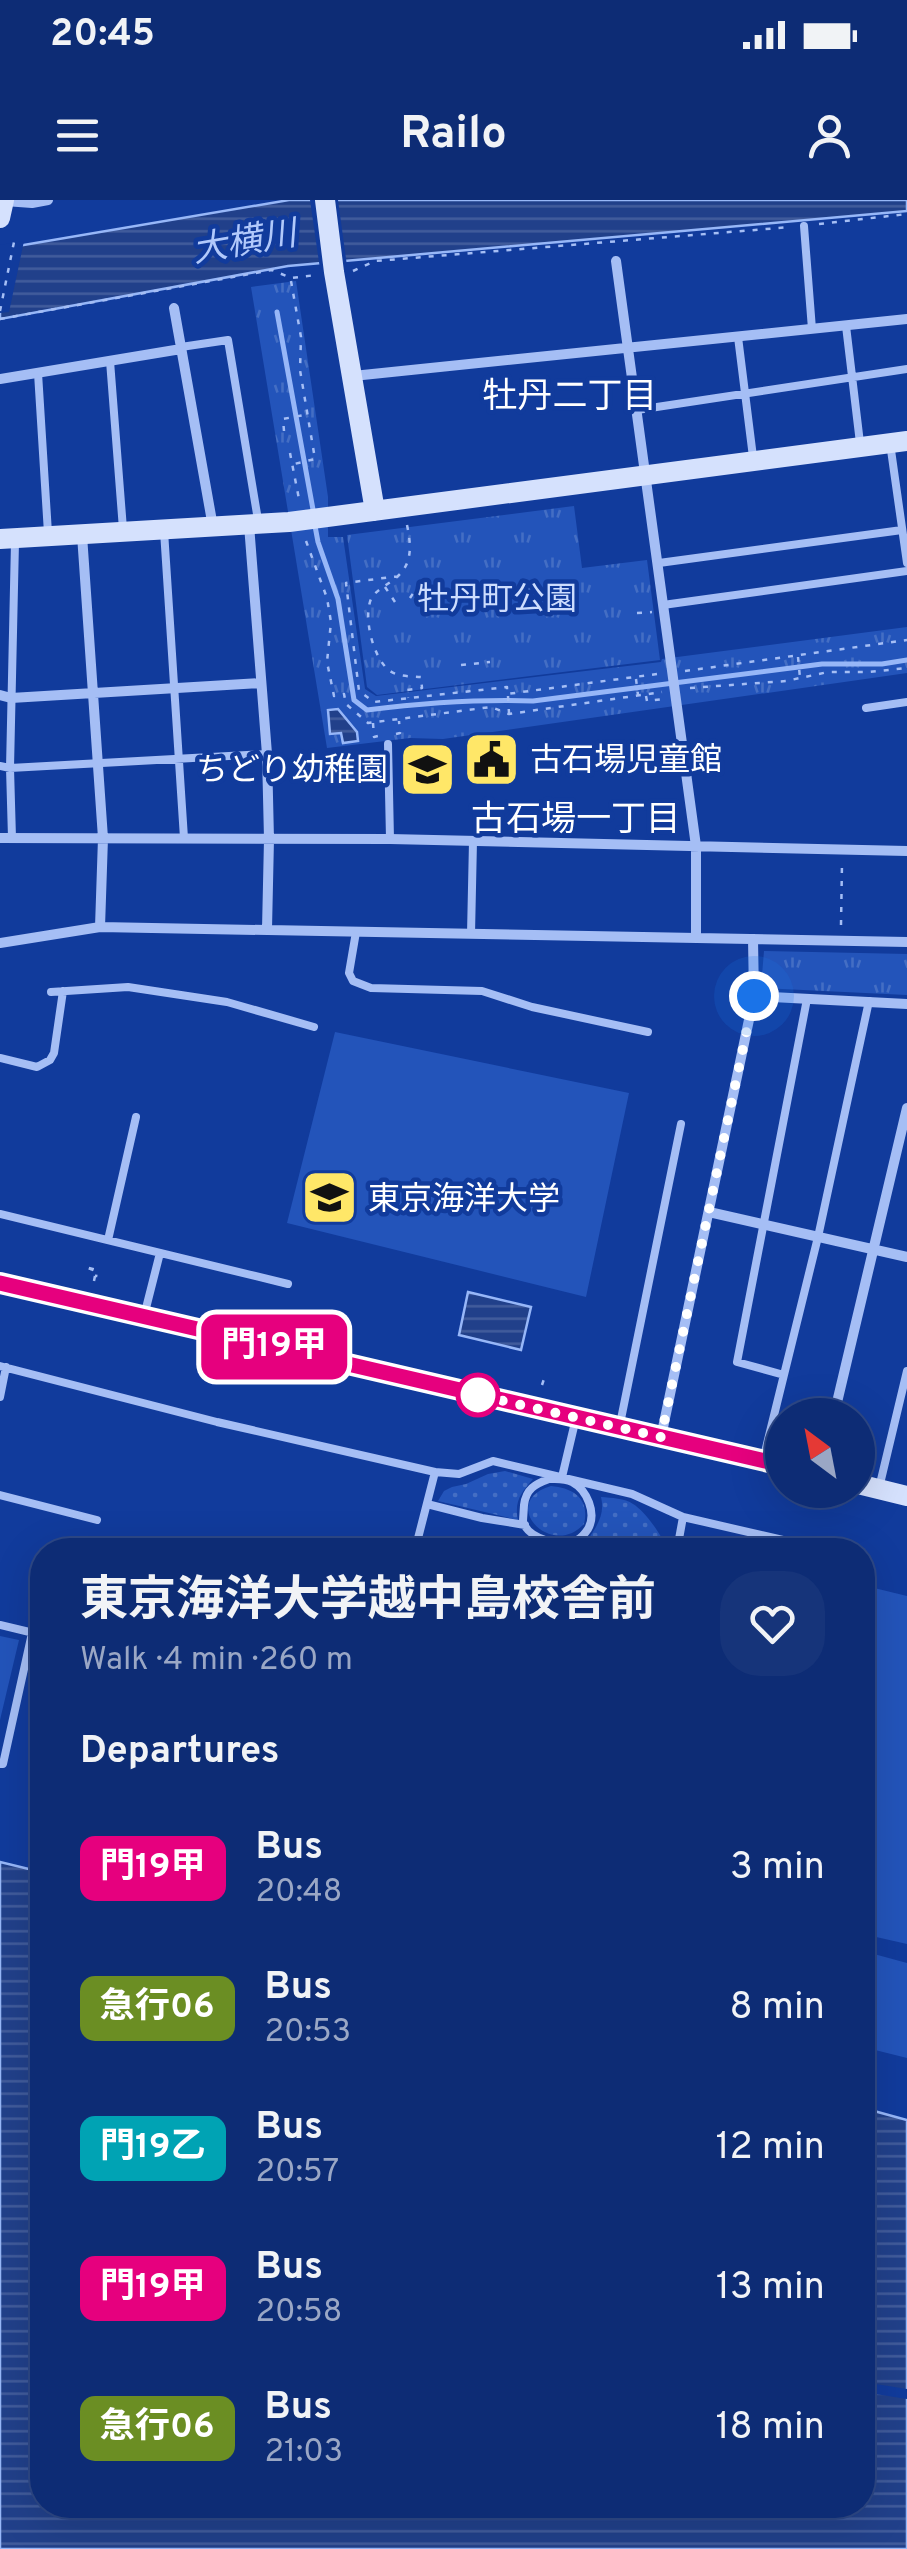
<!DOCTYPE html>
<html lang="en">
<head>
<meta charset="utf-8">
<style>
  body { margin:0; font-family:Overpass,"Noto Sans JP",sans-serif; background:#16347a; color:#f1f3f6; height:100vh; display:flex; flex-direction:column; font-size:38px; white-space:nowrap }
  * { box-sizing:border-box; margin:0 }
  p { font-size:32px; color:#9aa7c5 }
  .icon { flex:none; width:55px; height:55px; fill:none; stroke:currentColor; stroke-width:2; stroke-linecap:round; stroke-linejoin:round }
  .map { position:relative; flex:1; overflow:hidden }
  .panel { position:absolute; left:30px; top:1338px; width:845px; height:980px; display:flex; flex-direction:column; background:#0d2c75; border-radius:40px; box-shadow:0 10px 40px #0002,0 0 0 2px #2d4887 }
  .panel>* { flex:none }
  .badge { padding:0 20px; border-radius:15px; font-size:35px; line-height:65px }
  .needle { width:65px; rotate:328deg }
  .controls { position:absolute; left:765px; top:1198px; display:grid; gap:20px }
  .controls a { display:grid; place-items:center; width:110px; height:110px; border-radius:50%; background:#0d2c75; box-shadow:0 10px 40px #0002,0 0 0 2px #2d4887; font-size:50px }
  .you { position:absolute; width:50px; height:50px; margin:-25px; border:8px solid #fff; border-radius:50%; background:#1a73e8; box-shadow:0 0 0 15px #1a73e833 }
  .map>.badge { position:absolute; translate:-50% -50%; box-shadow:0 0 0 5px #fff }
  h2 { padding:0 50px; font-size:38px; line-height:90px }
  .round { display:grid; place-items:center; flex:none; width:105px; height:105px; border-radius:40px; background:#16347a }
  .headline { display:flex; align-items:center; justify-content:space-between; height:170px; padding:0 50px }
  h1 { font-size:48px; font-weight:700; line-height:75px }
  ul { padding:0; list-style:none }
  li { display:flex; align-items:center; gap:30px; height:140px; padding:0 50px }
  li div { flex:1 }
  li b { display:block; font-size:38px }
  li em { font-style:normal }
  li .badge { min-width:110px; font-weight:700; text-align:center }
  .status { display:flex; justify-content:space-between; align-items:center; height:70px; padding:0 50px; background:#0d2c75; direction:ltr }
  .status svg { height:28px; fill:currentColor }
  header { display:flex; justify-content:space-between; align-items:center; height:130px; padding:0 50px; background:#0d2c75; font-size:45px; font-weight:700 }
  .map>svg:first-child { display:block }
  .grass { fill:url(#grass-dots) }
  .park { fill:url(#park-tufts) }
  .pitch { fill:#2354ba }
  .water { fill:url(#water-rules); stroke:#97b7f8; stroke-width:2.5 }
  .pier { fill:#113b9c }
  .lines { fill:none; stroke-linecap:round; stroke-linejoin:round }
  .stream { stroke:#97b7f8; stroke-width:5 }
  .path { stroke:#a5bef5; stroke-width:2.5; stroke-dasharray:5 8; stroke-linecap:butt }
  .lane { stroke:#a5bef5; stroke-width:8 }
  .street { stroke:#a5bef5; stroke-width:10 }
  .secondary { stroke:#d5e1fd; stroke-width:20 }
  .line-casing { stroke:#fff; stroke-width:22 }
  .line { stroke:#e6007e; stroke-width:15 }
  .walk { stroke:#fff; stroke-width:10; stroke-dasharray:0 18 }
  .stop-dot { fill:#fff; stroke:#e6007e; stroke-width:5 }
  .labels { text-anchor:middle; stroke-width:9; stroke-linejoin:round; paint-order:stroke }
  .park-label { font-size:32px; fill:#cdddfe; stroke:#113b9c }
  .poi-label { font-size:32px; fill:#fff; stroke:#113b9c; text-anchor:start }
  .water-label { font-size:35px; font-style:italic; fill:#b1c9fb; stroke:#113b9c }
  .neighbourhood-label { font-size:35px; fill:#fff; stroke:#113b9c }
</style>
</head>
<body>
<div class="status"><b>20:45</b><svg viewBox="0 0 49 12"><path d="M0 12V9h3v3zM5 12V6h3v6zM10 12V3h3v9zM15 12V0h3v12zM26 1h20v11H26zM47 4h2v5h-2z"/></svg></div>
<header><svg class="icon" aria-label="menu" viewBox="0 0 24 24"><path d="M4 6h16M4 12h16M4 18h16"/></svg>Railo<svg class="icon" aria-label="person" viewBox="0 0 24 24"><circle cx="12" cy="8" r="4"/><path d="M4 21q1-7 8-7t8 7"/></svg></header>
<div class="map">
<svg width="907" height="2349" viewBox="0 0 907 2349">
  <defs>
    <pattern id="grass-dots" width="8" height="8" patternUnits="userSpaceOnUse" patternTransform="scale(2.5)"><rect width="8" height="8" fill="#2354ba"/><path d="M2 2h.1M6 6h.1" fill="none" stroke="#446ec4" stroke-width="1.8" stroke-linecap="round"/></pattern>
    <pattern id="park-tufts" width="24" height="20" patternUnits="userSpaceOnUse" patternTransform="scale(2.5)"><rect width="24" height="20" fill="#2354ba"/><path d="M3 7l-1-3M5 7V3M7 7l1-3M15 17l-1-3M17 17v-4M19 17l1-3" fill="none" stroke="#446ec4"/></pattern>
    <pattern id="water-rules" width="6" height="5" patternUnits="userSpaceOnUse" patternTransform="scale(2.5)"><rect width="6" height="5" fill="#21408a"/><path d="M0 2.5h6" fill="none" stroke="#425d9c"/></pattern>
  </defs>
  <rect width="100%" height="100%" fill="#113b9c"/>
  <path class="grass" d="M 505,1271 L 533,1279 C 521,1293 514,1301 518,1320 L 438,1301 L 444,1291 L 452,1287 L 466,1284 L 488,1274 Z
    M 551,1286 C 574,1288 590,1299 584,1324 C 551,1360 497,1302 551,1286 Z
    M 601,1297 C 611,1298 625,1298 633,1304 C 645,1311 664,1338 667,1350 L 640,1350 L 589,1338 C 598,1324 605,1314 601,1297 Z"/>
  <path class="park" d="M 296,81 L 328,297 L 328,337 L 343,337 L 365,489 L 376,496 L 661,462 L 662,459 L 907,427 L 907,473 L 443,539 L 410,538 L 327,548 L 251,87 Z
    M 574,306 L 582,368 L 647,360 L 660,460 L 377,495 L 367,487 L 347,335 Z
    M 764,751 L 907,754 L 907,795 L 761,788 Z"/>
  <path class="pitch" d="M 335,832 L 629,893 L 586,1097 L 287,1023 Z
    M 862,1385 L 907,1396 L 907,1744 L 863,1734 Z
    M 0,1436 L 19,1440 L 0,1520 Z
    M 863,1751 L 907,1763 L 907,1858 L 863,1847 Z"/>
  <path class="water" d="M 289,0 L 907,0 L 907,11 L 288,66 L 0,119 L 0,49 Z
    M 338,509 L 357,532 L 358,541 L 343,543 L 341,533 L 330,534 L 328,510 Z
    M 468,1092 L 531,1107 L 521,1150 L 459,1135 Z
    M 0,1662 L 41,1672 L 42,1669 L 42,2305 L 862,2305 L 863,1908 L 907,1920 L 907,2349 L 0,2349 Z"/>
  <path class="pier" d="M 310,0 L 338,0 L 347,66 L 320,69 Z
    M 24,41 L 9,112 L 0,113 L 0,45 Z
    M 863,2182 L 907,2189 L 907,2199 L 863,2192 Z"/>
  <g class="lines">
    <path class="stream" d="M 277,112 L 314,315
      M 315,326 L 318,342 L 338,399 L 354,500 L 367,510 C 423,503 477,499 533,501 L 822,464 L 882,464 L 907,460"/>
    <path class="path" d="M 819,24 L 907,14
      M 353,71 L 375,61 L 791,27
      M 291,81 L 301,137 L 300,170 L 315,259 L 294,264
      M 0,111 L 15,37
      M 0,119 L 272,70 L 291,78 L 316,75
      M 284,231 L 283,219 L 304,215
      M 290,253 L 299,299
      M 407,325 C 411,344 413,363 397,377 C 389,384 379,388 372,397 C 362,415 373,459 390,471 C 399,477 411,476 421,477 L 422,488 L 407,490 L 408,498
      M 306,341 L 327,398 L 331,422 L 327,462 L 334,496 L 344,494 L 346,504 L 368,523 L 491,507 L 509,514 L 662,492
      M 399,376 L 346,383 L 359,491 L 374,502 L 507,487 L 507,494 L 657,474
      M 385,387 L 395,402
      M 410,398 L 420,383
      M 637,413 L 652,412
      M 798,457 L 800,478
      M 461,465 L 490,462
      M 685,471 L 907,440
      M 636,479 L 638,495
      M 690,488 L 786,481 L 828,472 L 869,472 L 907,468
      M 508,496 L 509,513
      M 646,496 L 647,501 L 663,499
      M 373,523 L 374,537 L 378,536
      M 396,534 L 400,533 L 399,521
      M 841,725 L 842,663
      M 94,1081 L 96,1071 L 85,1067 L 97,1070 L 96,1077
      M 542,1185 L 544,1179"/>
    <path class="lane" d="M 804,26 L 812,129
      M 846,126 L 860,243
      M 738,137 L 753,257
      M 181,147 L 228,140 L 258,320
      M 110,161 L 123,329
      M 38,173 L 48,333
      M 637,210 L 907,169
      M 890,243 L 907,363
      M 164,331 L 184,638
      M 659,363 L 902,330
      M 663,405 L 907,371
      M 866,508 L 907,502
      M 388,544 L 390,639
      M 0,566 L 10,568 L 267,554
      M 12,638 L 10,568 L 15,342
      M 356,732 L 349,773 L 353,781 L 371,788 L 482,791 L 532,807 L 648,832
      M 471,734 L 473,641
      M 51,792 L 128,787 L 227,802 L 314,827
      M 0,858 L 37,867 L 50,860 L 54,853 L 63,791
      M 0,1014 L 288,1084
      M 108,1040 L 136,917
      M 144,1116 L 160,1053
      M 0,1166 L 217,1222 L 435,1272 L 415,1350
      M 784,1175 L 737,1162 L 807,799
      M 0,1197 L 6,1167
      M 620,1224 L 681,924
      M 763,1260 L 818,1037 L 869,801
      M 435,1272 L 459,1274 L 493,1261 L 632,1294 L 683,1317 L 677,1350
      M 562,1277 L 576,1218
      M 549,1279 C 556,1279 565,1278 572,1282 C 587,1290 597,1313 588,1329 C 586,1332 581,1338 577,1340 C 562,1348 527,1339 523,1321 C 523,1320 524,1306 524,1305 C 526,1289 535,1284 549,1279 Z
      M 879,1288 L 907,1171
      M 0,1295 L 97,1320
      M 427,1304 L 482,1318 L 525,1325
      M 683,1317 L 822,1349
      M 579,1339 L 624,1350
      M 0,1425 L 42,1435
      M 0,1564 L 3,1564 L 32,1433"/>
    <path class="street" d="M 5,1 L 32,3 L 48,0
      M 616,61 L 696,646 L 696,738
      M 174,108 L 213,327
      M 353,176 L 907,119
      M 0,179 L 181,149
      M 249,325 L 267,554 L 269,639 L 267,729
      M 82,335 L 103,638 L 100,727
      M 0,495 L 11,498 L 261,483
      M 0,638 L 390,639 L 907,651
      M 0,743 L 100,727 L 907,742
      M 754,796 L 907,804
      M 709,1012 L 907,1057
      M 834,1215 L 907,908
      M 661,1237 L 754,796 L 753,739"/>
    <path class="secondary" d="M 325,0 L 334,72 L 375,311
      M 0,18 L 4,0
      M 0,339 L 289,322 L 907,241
      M 0,1083 L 782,1265
      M 858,1284 L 907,1296"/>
  </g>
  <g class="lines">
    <defs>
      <path id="line" d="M 0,1083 L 782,1265"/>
    </defs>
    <use href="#line" class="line-casing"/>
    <use href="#line" class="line"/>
    <path class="walk" d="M 478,1195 L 464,1192 L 661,1237 L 754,796"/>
  </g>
  <defs>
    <symbol id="civic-square" viewBox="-11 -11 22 22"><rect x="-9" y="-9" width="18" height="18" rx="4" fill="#ffe768" stroke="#113b9c"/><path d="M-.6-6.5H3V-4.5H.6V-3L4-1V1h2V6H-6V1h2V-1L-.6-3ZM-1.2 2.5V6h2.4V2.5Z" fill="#111"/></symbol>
    <symbol id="school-square" viewBox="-11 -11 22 22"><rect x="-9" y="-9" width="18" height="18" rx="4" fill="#ffe768" stroke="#113b9c"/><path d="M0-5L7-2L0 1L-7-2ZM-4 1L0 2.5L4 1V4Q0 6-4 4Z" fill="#111"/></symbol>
    <symbol id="university-square" viewBox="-11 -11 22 22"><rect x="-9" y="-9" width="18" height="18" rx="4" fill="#ffe768" stroke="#113b9c"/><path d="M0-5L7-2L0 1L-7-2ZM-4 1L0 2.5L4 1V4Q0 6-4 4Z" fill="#111"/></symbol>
  </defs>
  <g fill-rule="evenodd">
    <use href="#civic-square" x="460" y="528" width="63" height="63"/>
    <use href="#school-square" x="396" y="538" width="63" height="63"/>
    <use href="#university-square" x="298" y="966" width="63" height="63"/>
  </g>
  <circle class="stop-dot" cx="478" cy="1195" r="20"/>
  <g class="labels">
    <g class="park-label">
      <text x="497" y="409">牡丹町公園</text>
    </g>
    <g class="poi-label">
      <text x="530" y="570">古石場児童館</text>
      <text x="388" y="580" text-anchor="end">ちどり幼稚園</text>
      <text x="368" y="1009">東京海洋大学</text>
    </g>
    <g class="water-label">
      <text transform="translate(244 41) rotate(-10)" y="12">大横川</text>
    </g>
    <g class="neighbourhood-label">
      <text x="570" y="207">牡丹二丁目</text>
      <text x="576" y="630">古石場一丁目</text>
    </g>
  </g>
</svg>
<div class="controls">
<a><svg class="needle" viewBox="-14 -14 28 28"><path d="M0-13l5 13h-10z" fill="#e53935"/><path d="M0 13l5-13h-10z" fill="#9aa7c5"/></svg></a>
</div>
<div class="you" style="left:754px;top:796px"></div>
<b class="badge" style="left:274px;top:1147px;background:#e6007e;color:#fff">門19甲</b>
<section class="panel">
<div class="headline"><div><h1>東京海洋大学越中島校舎前</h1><p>Walk · 4 min · 260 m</p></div><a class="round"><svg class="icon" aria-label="heart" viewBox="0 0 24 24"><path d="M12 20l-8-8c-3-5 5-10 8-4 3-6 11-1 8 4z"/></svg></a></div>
<h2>Departures</h2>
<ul>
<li><span class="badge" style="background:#e6007e;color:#fff">門19甲</span><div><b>Bus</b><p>20:48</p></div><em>3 min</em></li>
<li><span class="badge" style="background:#6b8e23;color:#fff">急行06</span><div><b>Bus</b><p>20:53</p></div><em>8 min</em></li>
<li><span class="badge" style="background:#00a3b4;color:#fff">門19乙</span><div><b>Bus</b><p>20:57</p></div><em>12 min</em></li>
<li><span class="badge" style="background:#e6007e;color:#fff">門19甲</span><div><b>Bus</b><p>20:58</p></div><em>13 min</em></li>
<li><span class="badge" style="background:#6b8e23;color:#fff">急行06</span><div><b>Bus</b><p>21:03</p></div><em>18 min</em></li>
</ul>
</section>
</div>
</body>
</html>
